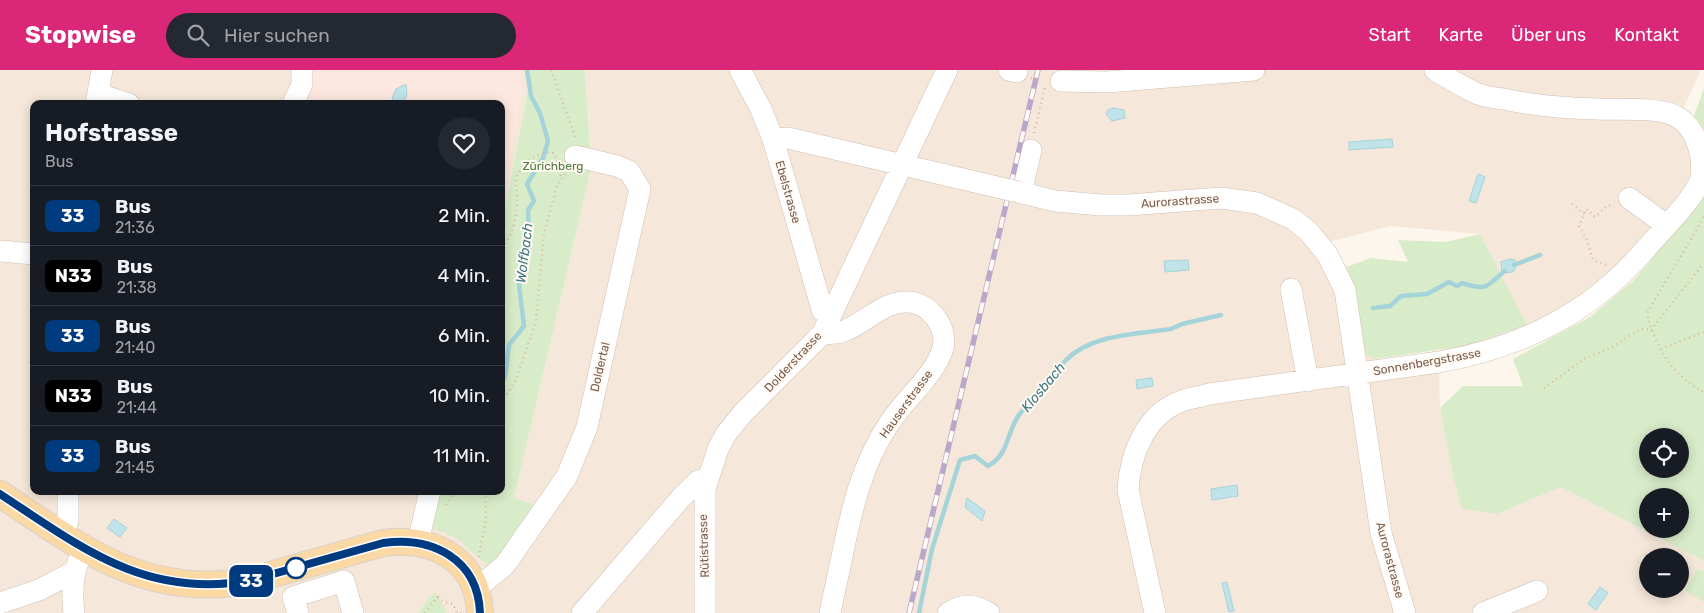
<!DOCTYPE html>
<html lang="de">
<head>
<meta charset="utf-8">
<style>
  body { margin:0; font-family:Rubik,sans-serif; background:#242831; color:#f1f3f6; height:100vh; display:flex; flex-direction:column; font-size:19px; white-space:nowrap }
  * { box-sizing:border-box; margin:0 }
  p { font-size:16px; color:#9ea1a6 }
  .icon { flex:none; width:28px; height:28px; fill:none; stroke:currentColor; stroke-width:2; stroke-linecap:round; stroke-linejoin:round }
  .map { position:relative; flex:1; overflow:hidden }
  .sheet { position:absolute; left:30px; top:30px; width:475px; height:395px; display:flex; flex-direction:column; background:#171b24; border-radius:10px; box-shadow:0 2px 12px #0003 }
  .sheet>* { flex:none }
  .badge { padding:0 10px; border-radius:8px; font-size:18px; line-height:32px }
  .fabs { position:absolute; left:1639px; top:358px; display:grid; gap:10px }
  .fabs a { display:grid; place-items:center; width:50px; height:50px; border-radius:50%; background:#171b24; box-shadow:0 2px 12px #0003; font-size:25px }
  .map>.badge { position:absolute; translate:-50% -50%; box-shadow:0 0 0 2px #fff }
  .round { display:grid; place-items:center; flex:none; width:52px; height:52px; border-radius:26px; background:#242831 }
  .head { display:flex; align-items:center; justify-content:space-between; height:85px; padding:0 15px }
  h1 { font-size:24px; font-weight:700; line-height:38px }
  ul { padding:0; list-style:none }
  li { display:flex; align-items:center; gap:15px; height:60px; padding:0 15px; border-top:1px solid #363941 }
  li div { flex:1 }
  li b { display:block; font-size:19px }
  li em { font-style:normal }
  li .badge { min-width:55px; font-weight:700; text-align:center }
  header { display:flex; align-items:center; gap:30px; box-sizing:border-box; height:70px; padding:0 25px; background:#db2777; color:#fff }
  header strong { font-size:24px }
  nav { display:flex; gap:28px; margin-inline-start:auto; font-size:18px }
  .search { width:350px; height:45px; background:#242831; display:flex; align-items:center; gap:12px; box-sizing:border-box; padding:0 18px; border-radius:28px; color:#9ea1a6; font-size:19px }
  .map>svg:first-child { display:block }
  .residential { fill:#f5e8da; fill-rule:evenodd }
  .commercial { fill:#fde8e0 }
  .green { fill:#d8ecc9; fill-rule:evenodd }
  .water { fill:#bfe3e8; stroke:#a5d3da }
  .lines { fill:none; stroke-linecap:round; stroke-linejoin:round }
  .stream { stroke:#a5d3da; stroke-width:4.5 }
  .minor-casing { stroke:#d1beb0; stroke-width:22 }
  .major-casing { stroke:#dad1cd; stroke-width:28 }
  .path { stroke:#d9b8a5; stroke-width:2.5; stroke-dasharray:1 4; stroke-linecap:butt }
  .minor { stroke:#fff; stroke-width:21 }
  .major { stroke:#fbd9a5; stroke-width:26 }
  .rail-casing { stroke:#b9a8c9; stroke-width:5.5 }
  .rail { stroke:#fffaf3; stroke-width:4; stroke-dasharray:11; stroke-linecap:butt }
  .minor-bridge-casing { stroke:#d1beb0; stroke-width:22; stroke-linecap:butt }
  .path-bridge { stroke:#d9b8a5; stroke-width:2.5; stroke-dasharray:1 4; stroke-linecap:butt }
  .minor-bridge { stroke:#fff; stroke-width:21 }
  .line-casing { stroke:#fff; stroke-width:11 }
  .line { stroke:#003b80; stroke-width:8 }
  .stop-dot { fill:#fff; stroke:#003b80; stroke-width:2.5 }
  .labels { text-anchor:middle; stroke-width:4; stroke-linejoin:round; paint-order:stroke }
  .park-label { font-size:12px; fill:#537a41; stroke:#fffaf3 }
  .street-label { font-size:12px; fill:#7a5c4d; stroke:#fffaf3 }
  .water-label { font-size:14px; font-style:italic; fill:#437c86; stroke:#fffaf3 }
</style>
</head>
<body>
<header>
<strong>Stopwise</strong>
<div class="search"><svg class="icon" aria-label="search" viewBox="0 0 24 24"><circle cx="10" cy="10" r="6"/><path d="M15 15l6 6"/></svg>Hier suchen</div>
<nav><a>Start</a><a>Karte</a><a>Über uns</a><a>Kontakt</a></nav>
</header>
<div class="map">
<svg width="1704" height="543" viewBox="0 0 1704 543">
  <rect width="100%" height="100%" fill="#fdf6ec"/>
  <path class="residential" d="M 0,0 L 527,0 L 528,18 L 501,162 L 501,34 L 34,34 L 34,421 L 435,421 L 500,446 L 540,435 L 514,428 L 591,99 L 585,0 L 1701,0 L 1679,47 L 1704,96 L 1625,203 L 1532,266 L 1480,164 L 1390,156 L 1325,173 L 1375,289 L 1439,292 L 1440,338 L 1453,406 L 1462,438 L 1497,444 L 1561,417 L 1704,491 L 1704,543 L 0,543 ZM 1648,486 L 1680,486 L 1680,519 L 1648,519 Z"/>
  <path class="commercial" d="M 314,0 L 520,0 L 523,20 L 506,111 L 501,111 L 501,34 L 314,34 L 307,29 Z"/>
  <path class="green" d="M 527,0 L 585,0 L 591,99 L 514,428 L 541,436 L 495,496 C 478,494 468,474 452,466 C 444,462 436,462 430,455 L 435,421 L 501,421 L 501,162 L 528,18 Z
    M 1704,18 L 1704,59 L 1694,46 Z
    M 1704,127 L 1704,491 L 1561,417 L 1497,444 L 1462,439 L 1453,406 L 1440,338 L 1463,316 L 1523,316 L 1513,289 L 1590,247 L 1634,210 ZM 1648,366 L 1680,366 L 1680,399 L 1648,399 ZM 1648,426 L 1680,426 L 1680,459 L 1648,459 Z
    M 1480,164 L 1527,255 L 1465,276 L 1375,289 L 1365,284 L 1341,199 L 1371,188 L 1408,192 L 1398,170 L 1445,172 Z
    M 1698,498 L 1704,502 L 1704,532 L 1685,521 Z
    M 436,522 L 447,543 L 419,543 L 429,527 Z"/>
  <path class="water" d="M 406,14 L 407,25 L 403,34 L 394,34 L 392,28 L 396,19 Z
    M 1113,38 L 1124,40 L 1125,48 L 1112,51 L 1106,44 L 1108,40 Z
    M 1392,69 L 1393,77 L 1349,80 L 1349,72 Z
    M 1478,104 L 1485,107 L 1476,133 L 1469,131 Z
    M 1509,189 L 1515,190 L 1516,197 L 1513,202 L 1502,203 L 1501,192 Z
    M 1188,190 L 1189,200 L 1165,202 L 1164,191 Z
    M 1152,308 L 1153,316 L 1137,319 L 1136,310 Z
    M 1237,415 L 1238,426 L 1212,430 L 1211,419 Z
    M 967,428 L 985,441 L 982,451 L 965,437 Z
    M 114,449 L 127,458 L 120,467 L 107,458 Z
    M 1227,512 L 1234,541 L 1229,542 L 1222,513 Z
    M 1600,517 L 1608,523 L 1596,540 L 1588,534 Z"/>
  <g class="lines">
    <path class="stream" d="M 1514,195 L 1540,185
      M 1373,238 L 1390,236 L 1401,226 L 1427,224 L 1449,212 L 1457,216 L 1462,213 C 1490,222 1486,215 1505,201
      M 501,312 L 505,307 L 509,275 L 524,256 L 519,215 L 523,203 L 522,186 L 529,163 L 528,140 L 534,131 L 527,114 L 543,88 L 548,71 L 540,43 L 531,26 L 527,0
      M 919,543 L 932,479 L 960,390 L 975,386 L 988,396 C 1008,385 1006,367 1017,348 C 1024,336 1034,331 1043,321 C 1051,311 1057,299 1066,290 C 1092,264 1137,264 1171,259 L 1182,254 L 1221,245"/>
    <defs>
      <path id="minor" d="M 740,0 L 761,39 L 773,69 L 820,232 L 822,240 L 829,246
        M 1009,0 L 1017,2
        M 1061,11 L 1107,12 L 1254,0
        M 98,24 L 129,34
        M 96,34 L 102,0
        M 293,34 L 302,14 L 302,0
        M 773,69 L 788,68 L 1001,118
        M 1019,122 L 1055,131 L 1101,135 L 1128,135 L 1221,128 L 1257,133 L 1293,149 L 1308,161 L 1327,184 L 1345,220 L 1381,463 L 1405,543
        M 1021,123 L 1031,80
        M 1629,128 L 1666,155
        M 0,181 L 34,184
        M 1291,219 L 1308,311
        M 822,264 C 829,263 838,264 844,261 C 866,253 884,230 909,232 C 930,233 948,258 943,278 C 936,304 904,330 890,352 C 861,395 851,442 841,491 C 838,508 833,526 830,543
        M 63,466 L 68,451 L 68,421
        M 418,472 L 430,421
        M 477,518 L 505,495 L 567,406 L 587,357 L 640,119 L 629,101 L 617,96 L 575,86
        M 0,533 L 39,520 L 75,501
        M 74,543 C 72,526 72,508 78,492
        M 298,543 L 293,527 L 344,511 L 353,543
        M 582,543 L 680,429 L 698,411 L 707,409
        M 705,543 L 705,419 L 718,379 L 726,364 L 743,343 L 822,264 L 947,0
        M 948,543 C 962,534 974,534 989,543
        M 1155,543 L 1128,420 C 1130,385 1145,344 1182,331 C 1190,328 1200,327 1209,324 L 1439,292 C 1521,277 1588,245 1643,182 C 1658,164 1695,129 1701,108 C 1704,87 1697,60 1679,48 C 1662,36 1619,40 1597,39 C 1566,38 1535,36 1504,29 C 1495,28 1486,27 1478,24 C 1463,17 1448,8 1435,0
        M 1483,543 L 1537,521"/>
      <path id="major" d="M 0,424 C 82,478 147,531 252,510 L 383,473 C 432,466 478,489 480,543"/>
    </defs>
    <use href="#minor" class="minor-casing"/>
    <use href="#major" class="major-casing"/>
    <path class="path" d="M 551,0 L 576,69
      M 1034,63 L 1045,17
      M 559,95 L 561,109
      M 1572,134 L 1584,144
      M 1704,147 L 1647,243 C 1654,275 1673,307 1704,322
      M 501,177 C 514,167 517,143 517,127 C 518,122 515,116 516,111 C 517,97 539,79 553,83 L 558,90
      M 1606,195 L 1593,190 L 1587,170 L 1579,156 L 1586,139 L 1595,147 L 1608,135 L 1614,137
      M 1651,260 L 1704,193
      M 1661,279 L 1704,262
      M 1544,318 L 1584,289 L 1614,276 L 1640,259 L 1651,260
      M 501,338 L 504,328 L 515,312 L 536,252 L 544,163 L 557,116 L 568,100
      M 446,435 L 455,421
      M 479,487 L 486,447 L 485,421
      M 438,527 L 444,532 L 453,534 L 457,543 L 461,543
      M 425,543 L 439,525"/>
    <use href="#minor" class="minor"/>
    <use href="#major" class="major"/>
    <defs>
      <path id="rail" d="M 909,543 L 1038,0"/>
    </defs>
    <use href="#rail" class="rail-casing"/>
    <use href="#rail" class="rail"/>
    <defs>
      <path id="minor-bridge" d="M 1001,118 L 1019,122"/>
    </defs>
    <use href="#minor-bridge" class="minor-bridge-casing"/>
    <path class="path-bridge" d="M 1031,8 L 1040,9"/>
    <use href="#minor-bridge" class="minor-bridge"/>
  </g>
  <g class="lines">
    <defs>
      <path id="line" d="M 0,424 C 82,478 147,530 252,510 L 383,473 C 432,466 478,489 480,543"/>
    </defs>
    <use href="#line" class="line-casing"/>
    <use href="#line" class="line"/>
  </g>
  <circle class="stop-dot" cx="296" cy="498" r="10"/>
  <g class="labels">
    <g class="park-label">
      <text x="553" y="100">Zürichberg</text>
    </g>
    <g class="street-label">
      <text transform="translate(788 122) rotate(74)" y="4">Ebelstrasse</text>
      <text transform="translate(1180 131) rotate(-4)" y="4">Aurorastrasse</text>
      <text transform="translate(793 292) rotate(-47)" y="4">Dolderstrasse</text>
      <text transform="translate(1427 292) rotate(-10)" y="4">Sonnenbergstrasse</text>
      <text transform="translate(600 297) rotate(-77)" y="4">Doldertal</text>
      <text transform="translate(906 334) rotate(-54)" y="4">Hauserstrasse</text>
      <text transform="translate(704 476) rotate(-92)" y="4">Rütistrasse</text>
      <text transform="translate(1390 490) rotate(75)" y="4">Aurorastrasse</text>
    </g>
    <g class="water-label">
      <text transform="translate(524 183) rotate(-83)" y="5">Wolfbach</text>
      <text transform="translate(1043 317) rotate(-50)" y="5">Klosbach</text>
    </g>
  </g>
</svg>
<div class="fabs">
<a><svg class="icon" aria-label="locate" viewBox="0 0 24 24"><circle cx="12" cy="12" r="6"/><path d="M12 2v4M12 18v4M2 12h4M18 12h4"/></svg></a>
<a>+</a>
<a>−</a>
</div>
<b class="badge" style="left:251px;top:511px;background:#003b80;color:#fff">33</b>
<section class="sheet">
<div class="head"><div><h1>Hofstrasse</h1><p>Bus</p></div><a class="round"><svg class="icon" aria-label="heart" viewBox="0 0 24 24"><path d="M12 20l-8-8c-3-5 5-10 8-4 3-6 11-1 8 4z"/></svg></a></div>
<ul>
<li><span class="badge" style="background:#003b80;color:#fff">33</span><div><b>Bus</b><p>21:36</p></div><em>2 Min.</em></li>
<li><span class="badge" style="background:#000;color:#fff">N33</span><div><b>Bus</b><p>21:38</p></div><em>4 Min.</em></li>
<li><span class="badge" style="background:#003b80;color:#fff">33</span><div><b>Bus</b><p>21:40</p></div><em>6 Min.</em></li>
<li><span class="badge" style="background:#000;color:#fff">N33</span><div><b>Bus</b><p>21:44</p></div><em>10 Min.</em></li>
<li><span class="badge" style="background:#003b80;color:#fff">33</span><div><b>Bus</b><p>21:45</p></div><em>11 Min.</em></li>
</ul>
</section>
</div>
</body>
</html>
